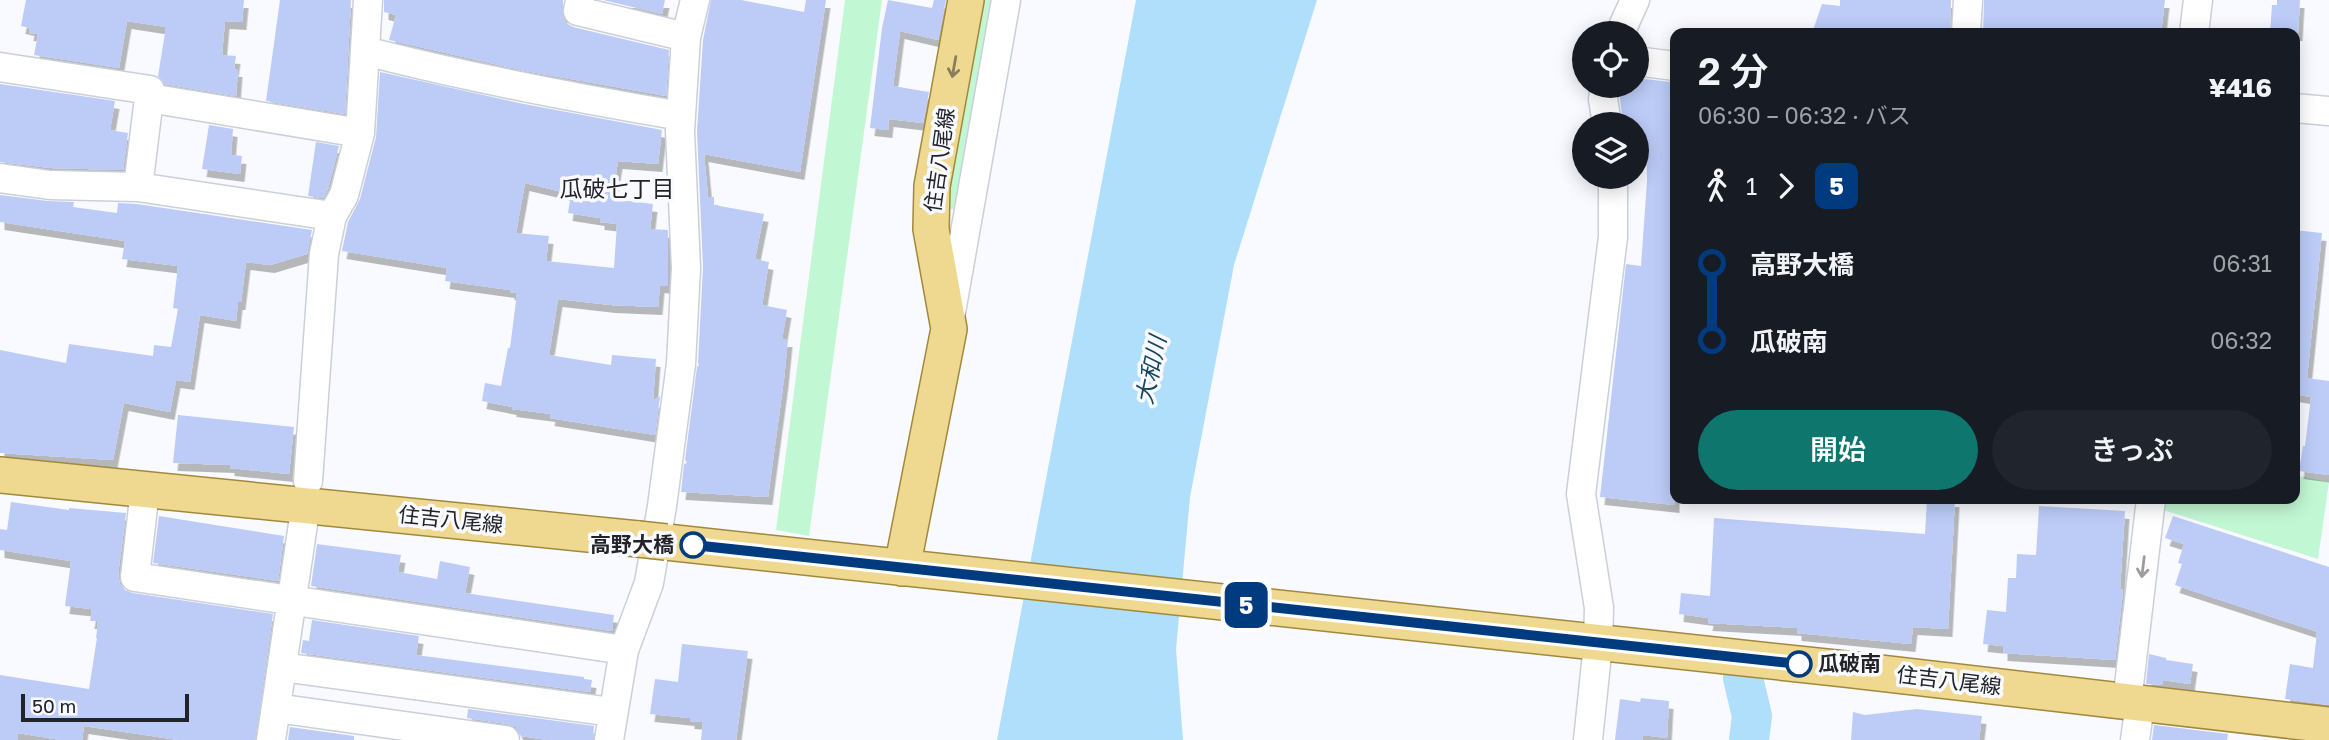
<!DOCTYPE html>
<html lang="ja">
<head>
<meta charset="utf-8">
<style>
  body { margin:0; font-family:"Golos Text","Noto Sans JP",sans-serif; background:#20242c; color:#f1f3f6; height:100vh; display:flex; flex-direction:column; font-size:26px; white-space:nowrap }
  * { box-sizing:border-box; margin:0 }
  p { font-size:23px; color:#9ea1a6 }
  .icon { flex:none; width:38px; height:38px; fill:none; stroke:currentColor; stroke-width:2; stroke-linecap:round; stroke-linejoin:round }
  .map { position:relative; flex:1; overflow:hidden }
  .side { position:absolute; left:1670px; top:28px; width:630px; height:476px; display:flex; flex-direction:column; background:#171b24; border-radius:14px; box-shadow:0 4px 18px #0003 }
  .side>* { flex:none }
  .badge { padding:0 14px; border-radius:10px; font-size:24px; line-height:46px }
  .controls { position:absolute; left:1572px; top:21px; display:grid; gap:14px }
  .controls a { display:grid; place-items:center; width:77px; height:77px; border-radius:50%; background:#171b24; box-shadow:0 4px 18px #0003; font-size:35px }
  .scale { position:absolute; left:21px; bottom:18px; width:168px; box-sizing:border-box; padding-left:7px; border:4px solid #222328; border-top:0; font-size:19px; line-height:24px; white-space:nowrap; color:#222328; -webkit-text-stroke:5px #f8faff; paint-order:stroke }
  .map>.badge { position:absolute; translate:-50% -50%; box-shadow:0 0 0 4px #fff }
  .legs { display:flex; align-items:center; gap:10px; height:77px; padding:0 28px; font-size:23px }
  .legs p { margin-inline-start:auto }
  .headline { display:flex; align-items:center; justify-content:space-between; height:119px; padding:0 28px }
  h1 { font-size:38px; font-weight:600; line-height:52px }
  .cta { display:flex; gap:14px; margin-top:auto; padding:14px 28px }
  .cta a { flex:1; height:80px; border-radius:42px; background:#0f766e; color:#fff; font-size:28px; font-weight:600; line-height:80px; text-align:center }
  .cta a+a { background:#20242c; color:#f1f3f6 }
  ul { padding:0 28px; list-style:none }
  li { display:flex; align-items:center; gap:24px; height:77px; font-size:26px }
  li i { display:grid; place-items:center; width:10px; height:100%; margin:0 9px; background:currentColor }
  li i::after { content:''; width:18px; height:18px; margin:-9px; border:5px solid; border-radius:50%; background:#171b24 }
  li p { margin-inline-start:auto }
  li:first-child i { background:linear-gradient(#0000 50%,currentColor 0) }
  li:last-child i { background:linear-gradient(currentColor 50%,#0000 0) }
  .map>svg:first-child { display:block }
  .green { fill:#c2f7d4 }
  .water { fill:#afdffa }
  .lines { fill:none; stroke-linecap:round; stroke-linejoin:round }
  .river { stroke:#afdffa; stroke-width:40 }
  .building { fill:#bcccf7; fill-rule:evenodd; filter:url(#shadow) }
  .minor-casing { stroke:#cacfda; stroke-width:31 }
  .major-casing { stroke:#a1893c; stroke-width:38 }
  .minor { stroke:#fff; stroke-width:28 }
  .major { stroke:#efd991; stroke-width:35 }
  .major-bridge-casing { stroke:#a1893c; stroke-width:38; stroke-linecap:butt }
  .major-bridge { stroke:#efd991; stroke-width:35 }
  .oneway { stroke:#887e5c }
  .oneway2 { stroke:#9c9c9e }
  .line-1-casing { stroke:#fff; stroke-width:16 }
  .line-1 { stroke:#003b80; stroke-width:10 }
  .stop-1-dot { fill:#fff; stroke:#003b80; stroke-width:3.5 }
  .labels { text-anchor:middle; stroke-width:7; stroke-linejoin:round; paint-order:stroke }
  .street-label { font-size:21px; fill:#222328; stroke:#f8faff }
  .stop-label { font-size:21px; font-weight:bold; fill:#222328; stroke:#f8faff; text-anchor:end }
  .neighbourhood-label { font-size:23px; fill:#222328; stroke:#f8faff }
  .water-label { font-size:23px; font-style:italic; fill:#17475f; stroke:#f8faff }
</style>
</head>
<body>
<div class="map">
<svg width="2329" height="740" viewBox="0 0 2329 740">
  <defs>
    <filter id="shadow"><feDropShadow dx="4.5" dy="8" stdDeviation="0" flood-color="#0004"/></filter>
  </defs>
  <rect width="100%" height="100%" fill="#f8faff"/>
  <path class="green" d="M 845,0 L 882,0 L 809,536 L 776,530 Z
    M 976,0 L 995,0 L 957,210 L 940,207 Z
    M 2294,475 L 2329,482 L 2318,559 L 2160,509 L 2162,499 L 2294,499 Z"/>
  <path class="water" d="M 1136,0 L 1317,0 L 1234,265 L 1190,497 L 1176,649 L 1183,740 L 997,740 Z"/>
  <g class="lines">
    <path class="river" d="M 1743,678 L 1752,716 L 1749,740"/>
  </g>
  <path class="building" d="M 26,0 L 244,0 L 242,22 L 225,21 L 222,55 L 236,56 L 234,69 L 238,69 L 236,96 L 165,84 L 158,76 L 166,27 L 127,21 L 119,68 L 34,55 L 38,34 L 29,33 L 30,28 L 21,26 Z
    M 280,0 L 351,0 L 345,114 L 266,101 Z
    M 384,0 L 563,0 L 563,17 L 566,23 L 573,27 L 669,50 L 666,96 L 526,71 L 389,40 L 396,15 L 384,12 Z
    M 603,0 L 665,0 L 662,14 Z
    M 711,0 L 741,0 L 804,12 L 806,0 L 826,0 L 800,172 L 704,154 L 708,197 L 714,197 L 714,205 L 764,214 L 755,259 L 769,262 L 762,305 L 787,310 L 782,339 L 788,339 L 784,379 L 768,497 L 681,492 L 684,464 L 687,463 L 685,460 L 697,367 L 699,365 L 698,363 L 703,267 L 697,131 L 703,40 Z
    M 888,0 L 932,8 L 934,0 L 946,0 L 938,40 L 900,31 L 893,86 L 929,92 L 923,123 L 889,119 L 888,130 L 870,128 L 882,28 Z
    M 1840,0 L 1951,0 L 1950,33 L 1812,33 L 1822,4 L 1840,6 Z
    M 1984,0 L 2165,0 L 2161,33 L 1983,33 Z
    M 2277,0 L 2300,0 L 2298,33 L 2270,33 L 2272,5 L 2277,5 Z
    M 380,72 L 519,103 L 662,130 L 658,164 L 618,161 L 612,199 L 653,204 L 650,229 L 668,230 L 668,286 L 660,285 L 658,307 L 611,305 L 558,299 L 549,355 L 611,365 L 612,355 L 656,359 L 653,401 L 660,396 L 655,435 L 550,418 L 551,414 L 512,409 L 512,407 L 482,401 L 485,383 L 501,386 L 508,348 L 510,348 L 517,293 L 510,292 L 510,290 L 445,281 L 447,268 L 342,251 L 348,222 L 360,199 L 376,137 ZM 525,183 L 571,194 L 568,213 L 600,218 L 600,222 L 617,224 L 614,268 L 546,261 L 549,236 L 516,233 Z
    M 1636,78 L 1671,82 L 1669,111 L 1675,112 L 1675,505 L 1600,497 L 1626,264 L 1641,266 L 1647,181 L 1646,133 L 1636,133 L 1636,124 L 1623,124 L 1620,99 L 1621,86 L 1636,86 Z
    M 0,84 L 115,101 L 110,130 L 128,133 L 123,170 L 51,168 L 0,162 Z
    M 209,125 L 233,129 L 231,155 L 242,156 L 240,174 L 202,169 Z
    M 316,142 L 339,146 L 328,189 L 323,198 L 308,196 Z
    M 0,195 L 48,201 L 74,202 L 73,207 L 117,213 L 118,203 L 137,204 L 312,230 L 307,254 L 270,265 L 246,262 L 241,302 L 238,302 L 236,321 L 200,315 L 190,382 L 176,380 L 170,412 L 124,403 L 113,460 L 0,453 L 0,350 L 66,363 L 69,344 L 153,356 L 154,345 L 171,347 L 178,309 L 173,308 L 178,266 L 122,259 L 125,241 L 0,222 Z
    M 2294,230 L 2322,233 L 2307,378 L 2329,381 L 2329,475 L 2299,471 L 2303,446 L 2305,446 L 2311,397 L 2294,394 Z
    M 178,415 L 294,427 L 289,474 L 230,468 L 230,465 L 173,463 Z
    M 1927,499 L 1955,499 L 1948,629 L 1913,627 L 1911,644 L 1797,633 L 1797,628 L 1708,623 L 1709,618 L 1679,614 L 1681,593 L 1710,596 L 1714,518 L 1925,534 Z
    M 11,502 L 69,510 L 69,508 L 126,513 L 118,575 L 120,584 L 125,590 L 133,593 L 273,614 L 255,740 L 179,740 L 84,726 L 82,740 L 61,740 L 18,733 L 17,740 L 0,740 L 0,675 L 89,689 L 97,638 L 96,638 L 98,621 L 90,621 L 92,609 L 65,606 L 71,561 L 0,550 L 0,529 L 7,530 Z
    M 2039,506 L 2125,511 L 2120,589 L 2123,589 L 2122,600 L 2115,660 L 2003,653 L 2003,646 L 1983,644 L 1987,610 L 2006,612 L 2008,578 L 2016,578 L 2017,554 L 2036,555 Z
    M 159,516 L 284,536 L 278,581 L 153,563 Z
    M 2173,516 L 2329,567 L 2329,705 L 2285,699 L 2290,664 L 2313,668 L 2317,632 L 2321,633 L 2175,585 L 2182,564 L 2178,563 L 2184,544 L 2165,538 Z
    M 317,544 L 401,555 L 398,572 L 437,579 L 440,561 L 470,567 L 465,593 L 614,615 L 612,631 L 311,586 Z
    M 312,620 L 419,636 L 416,655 L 584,677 L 584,679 L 592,680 L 590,692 L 301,653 L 303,640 L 309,641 Z
    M 682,644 L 748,651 L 736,740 L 701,740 L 703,722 L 690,721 L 690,718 L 650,714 L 655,679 L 678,682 Z
    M 2149,654 L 2166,658 L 2166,660 L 2193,664 L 2190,684 L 2163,680 L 2162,685 L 2146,684 Z
    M 1641,698 L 1669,701 L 1667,738 L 1643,735 L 1642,740 L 1615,740 L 1620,699 L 1640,702 Z
    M 468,709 L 594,726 L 593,740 L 548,740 L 521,736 L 516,727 L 508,724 L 467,718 Z
    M 1917,709 L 1982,716 L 1979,740 L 1851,740 L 1853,712 L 1865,715 Z
    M 2154,725 L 2228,734 L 2227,740 L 2152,740 Z
    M 290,727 L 354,736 L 354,740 L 288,740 Z"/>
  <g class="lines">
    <defs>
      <path id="minor" d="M 580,0 L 578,11 L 686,37
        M 1620,33 L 1635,0
        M 1966,33 L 1968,0
        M 2194,33 L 2198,0
        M 365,51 C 470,78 575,98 681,116
        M 1636,61 L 1675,66
        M 0,67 L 150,90 L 138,187
        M 1605,86 L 1603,99 L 1607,124
        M 149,98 L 360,133
        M 2294,108 L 2329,111
        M 0,178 L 50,185 L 138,187 L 332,216
        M 951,312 L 1006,0
        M 308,481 L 324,254 L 332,216 L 344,195 L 360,133 L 368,0
        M 145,490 L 135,577 L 624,650
        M 282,667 L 612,712
        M 2127,702 L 2151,499
        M 276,708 L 505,740
        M 271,740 L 303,524
        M 609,740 L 624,650 L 649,583 L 662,506 L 681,364 L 686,268 L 680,131 L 686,37 L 695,0
        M 1588,740 L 1598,644 L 1599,608 L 1581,494 L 1613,237 L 1613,177
        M 2135,740 L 2140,704"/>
      <path id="major" d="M 0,475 L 638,539
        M 666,542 L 1845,669 L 2329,725
        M 902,568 L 949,329 L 931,229 L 932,186 L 966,0"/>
    </defs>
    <use href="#minor" class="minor-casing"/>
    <use href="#major" class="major-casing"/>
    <use href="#minor" class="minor"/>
    <use href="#major" class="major"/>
    <defs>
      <path id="major-bridge" d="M 638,539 L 666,542"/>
    </defs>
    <use href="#major-bridge" class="major-bridge-casing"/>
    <use href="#major-bridge" class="major-bridge"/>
  </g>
  <defs><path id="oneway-shaft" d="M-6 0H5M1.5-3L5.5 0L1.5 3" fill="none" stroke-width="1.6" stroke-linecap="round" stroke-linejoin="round" transform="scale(1.75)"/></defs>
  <use class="oneway" href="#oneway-shaft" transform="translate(954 67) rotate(100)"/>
  <use class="oneway2" href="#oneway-shaft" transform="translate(2143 567) rotate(97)"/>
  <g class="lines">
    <defs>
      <path id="line-1" d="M 693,545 L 1799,664"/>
    </defs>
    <use href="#line-1" class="line-1-casing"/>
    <use href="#line-1" class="line-1"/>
  </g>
  <g class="stop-1-dot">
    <circle cx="693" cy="545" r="12"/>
    <circle cx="1799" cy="664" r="12"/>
  </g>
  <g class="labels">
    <g class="street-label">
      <text transform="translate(940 160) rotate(-82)" y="7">住吉八尾線</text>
      <text transform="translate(451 520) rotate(6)" y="7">住吉八尾線</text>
      <text transform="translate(1949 681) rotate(7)" y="7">住吉八尾線</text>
    </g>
    <g class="stop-label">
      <text x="674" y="552">高野大橋</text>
      <text x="1818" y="671" text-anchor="start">瓜破南</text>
    </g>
    <g class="neighbourhood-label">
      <text x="617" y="197">瓜破七丁目</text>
    </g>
    <g class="water-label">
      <text transform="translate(1151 370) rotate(-78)" y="8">大和川</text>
    </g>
  </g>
</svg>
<div class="controls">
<a><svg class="icon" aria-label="locate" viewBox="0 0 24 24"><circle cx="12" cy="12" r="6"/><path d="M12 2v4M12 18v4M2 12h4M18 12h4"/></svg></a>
<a><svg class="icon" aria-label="layers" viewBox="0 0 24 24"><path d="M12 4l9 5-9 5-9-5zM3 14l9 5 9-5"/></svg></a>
</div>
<div class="scale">50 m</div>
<b class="badge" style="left:1246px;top:605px;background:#003b80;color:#fff">5</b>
<section class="side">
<div class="headline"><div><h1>2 分</h1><p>06:30 – 06:32 · バス</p></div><b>¥416</b></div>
<div class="legs"><svg class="icon" aria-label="walk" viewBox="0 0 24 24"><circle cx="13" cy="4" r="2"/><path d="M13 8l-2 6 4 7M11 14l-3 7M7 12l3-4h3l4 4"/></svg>1<svg class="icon" aria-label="forward" viewBox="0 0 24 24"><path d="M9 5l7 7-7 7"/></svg><b class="badge" style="background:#003b80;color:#fff">5</b></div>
<ul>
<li><i style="color:#003b80"></i><b>高野大橋</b><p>06:31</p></li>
<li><i style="color:#003b80"></i><b>瓜破南</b><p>06:32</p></li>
</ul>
<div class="cta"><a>開始</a><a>きっぷ</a></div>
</section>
</div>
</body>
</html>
